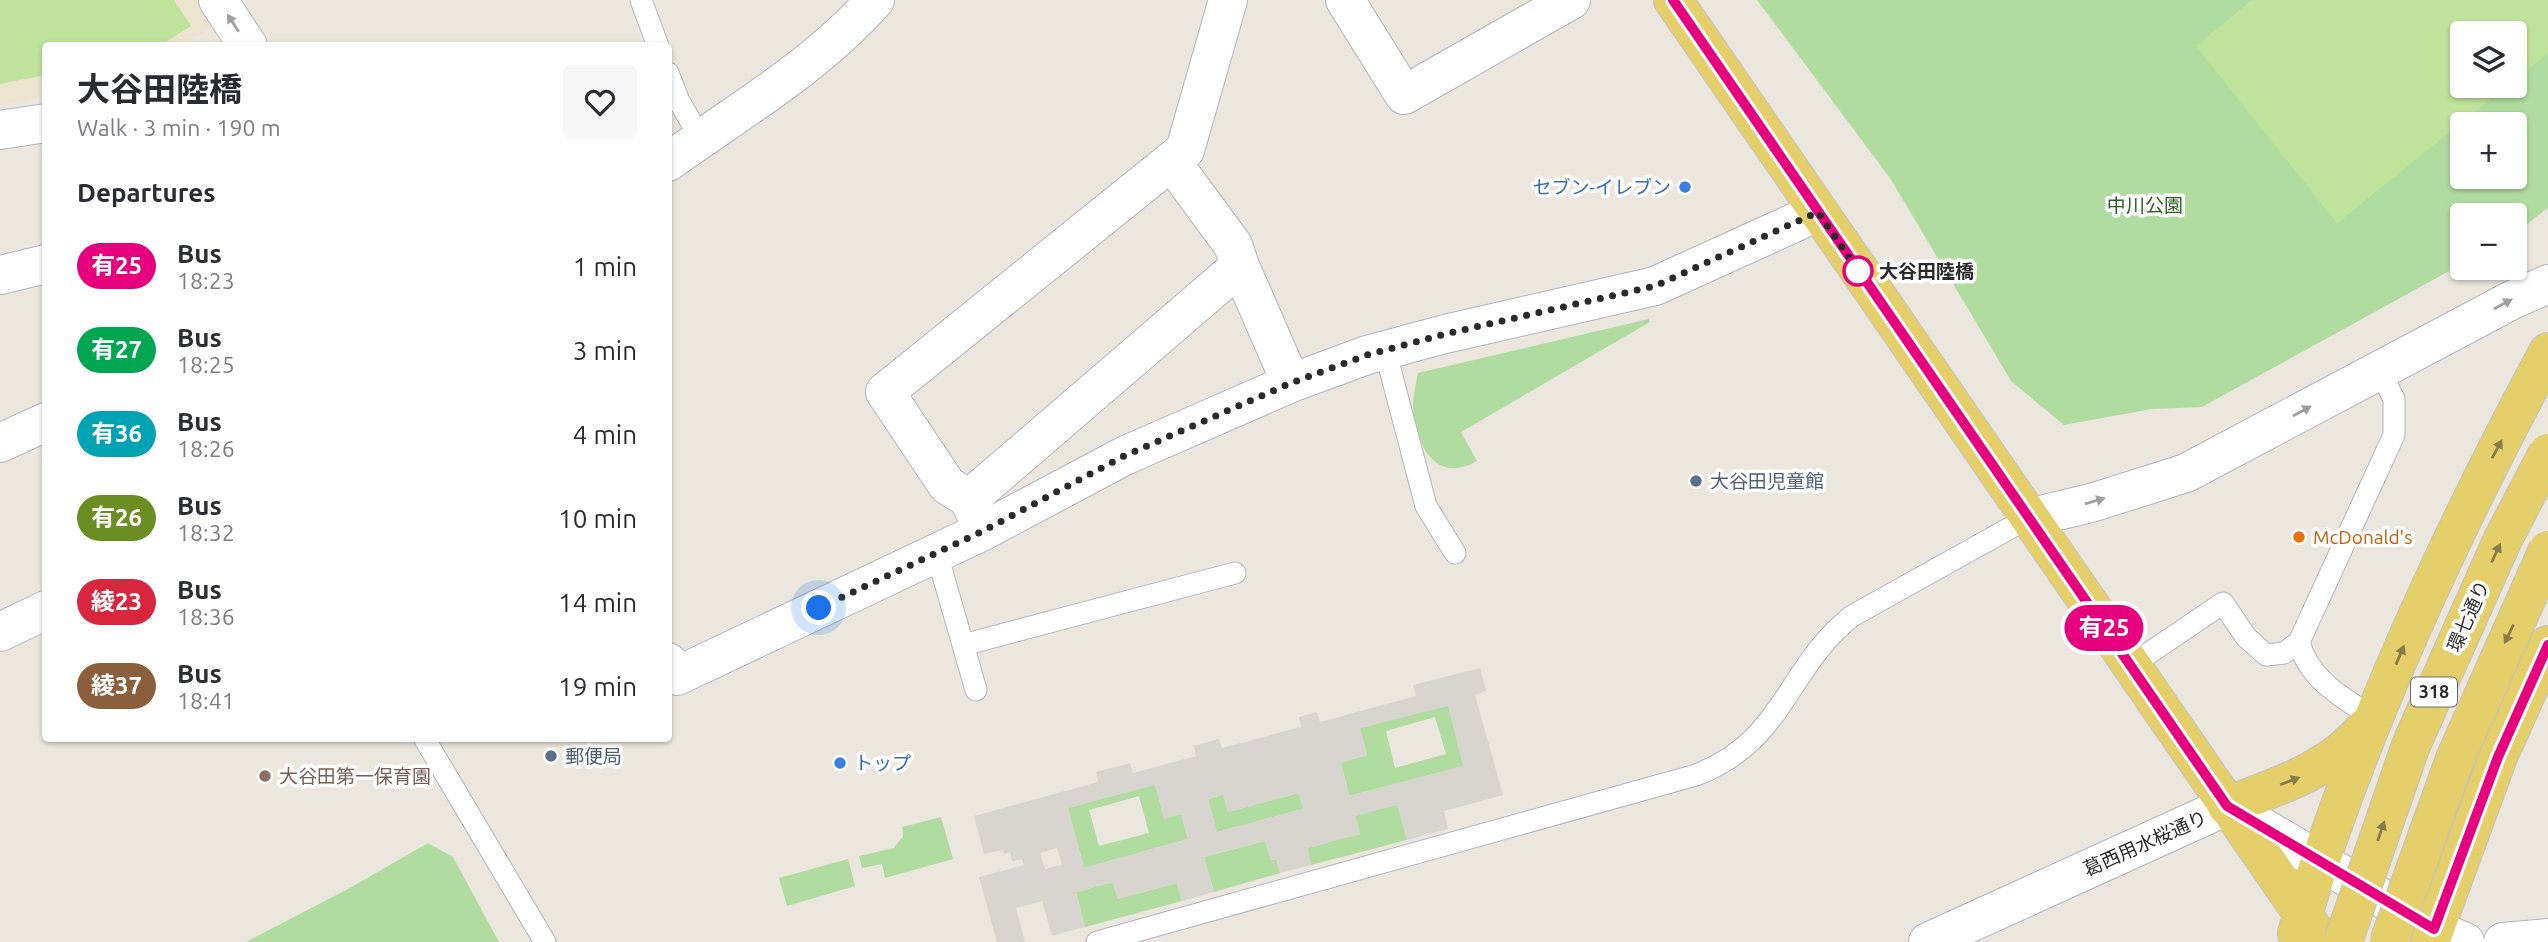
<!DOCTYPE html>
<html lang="en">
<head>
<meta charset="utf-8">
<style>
  body { margin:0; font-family:Ubuntu,"Noto Sans JP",sans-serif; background:#f7f7f7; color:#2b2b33; height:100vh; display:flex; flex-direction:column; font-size:26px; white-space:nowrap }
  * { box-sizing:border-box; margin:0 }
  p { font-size:23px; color:#7c7c81 }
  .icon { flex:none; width:38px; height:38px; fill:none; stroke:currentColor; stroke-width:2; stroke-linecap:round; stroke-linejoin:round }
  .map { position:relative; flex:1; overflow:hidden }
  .details { position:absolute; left:42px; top:42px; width:630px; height:700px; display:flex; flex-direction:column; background:#fff; border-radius:7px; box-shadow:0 2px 5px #0004 }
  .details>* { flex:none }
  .badge { padding:0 14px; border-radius:23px; font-size:24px; line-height:46px }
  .tools { position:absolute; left:2450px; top:21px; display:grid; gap:14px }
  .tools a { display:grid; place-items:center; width:77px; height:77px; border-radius:7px; background:#fff; box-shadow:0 2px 5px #0004; font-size:35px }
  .you { position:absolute; width:35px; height:35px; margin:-18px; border:5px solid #fff; border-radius:50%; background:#1a73e8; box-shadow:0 0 0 10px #1a73e833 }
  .map>.badge { position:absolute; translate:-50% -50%; box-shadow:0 0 0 4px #fff }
  h2 { padding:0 35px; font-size:26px; line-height:63px }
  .round { display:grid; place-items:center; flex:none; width:74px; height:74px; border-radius:7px; background:#f7f7f7 }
  .overview { display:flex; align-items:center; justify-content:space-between; height:119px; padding:0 35px }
  h1 { font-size:33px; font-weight:700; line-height:52px }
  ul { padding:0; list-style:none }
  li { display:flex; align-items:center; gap:21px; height:84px; padding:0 35px }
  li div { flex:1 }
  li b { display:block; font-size:26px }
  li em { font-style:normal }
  li .badge { min-width:77px; font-weight:700; text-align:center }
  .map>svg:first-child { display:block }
  .education { fill:#ebe4cf }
  .green { fill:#b0dd9f; fill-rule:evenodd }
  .pitch { fill:#c0e39c }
  .plaza { fill:#d8d5d0; fill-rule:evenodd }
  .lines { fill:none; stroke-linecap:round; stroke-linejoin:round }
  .lane-casing { stroke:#b1b3bd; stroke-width:23 }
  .street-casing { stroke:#b1b3bd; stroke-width:40 }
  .secondary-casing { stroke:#b1b3bd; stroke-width:40 }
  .primary-casing { stroke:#c3c3c3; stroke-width:40 }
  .lane { stroke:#fff; stroke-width:21 }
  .street { stroke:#fff; stroke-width:38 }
  .secondary { stroke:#fff; stroke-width:38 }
  .primary { stroke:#e4cf6a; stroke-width:38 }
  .primary-bridge-casing { stroke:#c3c3c3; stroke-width:40; stroke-linecap:butt }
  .primary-bridge { stroke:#e4cf6a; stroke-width:38 }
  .oneway { fill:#9f9f9f }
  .oneway2 { fill:#877c4a }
  .line-casing { stroke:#fff; stroke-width:16 }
  .line { stroke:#e6007e; stroke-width:10 }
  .walk { stroke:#2a2a2a; stroke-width:7; stroke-dasharray:0 12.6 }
  .shop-dot { fill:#3f7fe0; stroke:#fff; stroke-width:2.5 }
  .stop-dot { fill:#fff; stroke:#e6007e; stroke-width:3.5 }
  .service-dot { fill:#5c6f8a; stroke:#fff; stroke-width:2.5 }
  .food-dot { fill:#e8710a; stroke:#fff; stroke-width:2.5 }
  .education-dot { fill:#8d6e63; stroke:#fff; stroke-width:2.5 }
  .labels { text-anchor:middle; stroke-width:7; stroke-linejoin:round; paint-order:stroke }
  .shield { fill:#fff; stroke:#6a6a6a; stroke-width:2 }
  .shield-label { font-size:18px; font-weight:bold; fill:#2a2a2a }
  .shop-label { font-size:19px; fill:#366cbe; stroke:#fff; text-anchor:end }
  .park-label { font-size:19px; fill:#2a6121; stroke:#fff }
  .stop-label { font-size:19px; font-weight:bold; fill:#2a2a2a; stroke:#fff; text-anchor:start }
  .service-label { font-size:19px; fill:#4e5e75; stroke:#fff; text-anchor:start }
  .food-label { font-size:19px; fill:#c56008; stroke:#fff; text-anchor:start }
  .street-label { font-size:19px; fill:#2a2a2a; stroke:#fff }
  .education-label { font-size:19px; fill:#785e54; stroke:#fff; text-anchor:start }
</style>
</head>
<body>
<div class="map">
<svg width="2548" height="942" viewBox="0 0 2548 942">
  <rect width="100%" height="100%" fill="#ebe6de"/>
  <path class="education" d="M 0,0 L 198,0 L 215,25 L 182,45 L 46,46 L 45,96 L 0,105 Z"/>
  <path class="green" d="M 1757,0 L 2548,0 L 2548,208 L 2515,233 L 2515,215 L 2462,215 L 2462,264 L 2202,407 L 2152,409 L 2064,425 L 2011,381 L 1890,178 ZM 2462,33 L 2515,33 L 2515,86 L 2462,86 ZM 2462,124 L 2515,124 L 2515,177 L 2462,177 Z
    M 1649,319 L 1650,322 L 1461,432 L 1477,461 C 1435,485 1416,445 1413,407 C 1413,396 1416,384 1418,373 Z
    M 1448,705 L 1464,766 L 1349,796 L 1341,762 L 1367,755 L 1360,728 ZM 1435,717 L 1446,754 L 1395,768 L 1386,731 Z
    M 1155,784 L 1164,818 L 1181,814 L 1188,839 L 1084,868 L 1068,808 ZM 1139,796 L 1149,833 L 1099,846 L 1089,810 Z
    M 1299,793 L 1303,809 L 1217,832 L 1208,799 L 1223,794 L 1228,812 Z
    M 1398,804 L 1407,840 L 1311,865 L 1307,848 L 1360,834 L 1355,816 Z
    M 941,817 L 953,859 L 885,878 L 882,864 L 862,868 L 859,856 L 894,848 L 903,836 L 902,827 Z
    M 1265,841 L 1271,860 L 1276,859 L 1280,873 L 1214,892 L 1204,857 Z
    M 428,843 L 453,857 L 499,942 L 246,942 L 348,889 Z
    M 848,859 L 855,886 L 787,906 L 779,878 Z
    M 1113,882 L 1118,899 L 1177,883 L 1182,901 L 1085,927 L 1076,892 Z"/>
  <path class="pitch" d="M 0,0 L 174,0 L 191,26 L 161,45 L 46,46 L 45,75 L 0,84 Z
    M 2252,0 L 2548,0 L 2548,53 L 2515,80 L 2515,33 L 2462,33 L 2462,86 L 2507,86 L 2337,223 L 2196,46 Z"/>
  <path class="plaza" d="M 1480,668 L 1486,691 L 1475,695 L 1503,795 L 1444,811 L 1448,829 L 1407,840 L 1397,805 L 1355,816 L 1360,834 L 1307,848 L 1311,865 L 1280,873 L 1276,859 L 1271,860 L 1265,841 L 1204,857 L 1214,892 L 1182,901 L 1177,883 L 1118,899 L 1112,882 L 1076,892 L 1085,927 L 1052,936 L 1042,901 L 1016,908 L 1025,942 L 997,942 L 979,877 L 1024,865 L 1022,859 L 1012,861 L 1010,852 L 1004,854 L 1003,850 L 984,854 L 974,816 L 1098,782 L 1096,772 L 1130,763 L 1133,773 L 1196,756 L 1194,746 L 1219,739 L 1222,748 L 1301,727 L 1299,717 L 1317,712 L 1320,722 L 1416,696 L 1413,685 ZM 1448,706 L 1463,766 L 1349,796 L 1341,763 L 1367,755 L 1360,728 ZM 1155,785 L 1164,819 L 1181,814 L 1188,839 L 1084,868 L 1068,808 ZM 1299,793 L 1303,809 L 1217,832 L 1208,799 L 1223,795 L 1228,812 ZM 1057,848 L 1062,865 L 1045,869 L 1040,853 Z"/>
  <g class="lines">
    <defs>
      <path id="lane" d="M 641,0 L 658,46
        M 668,73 L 679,101 L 701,139
        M 1385,350 L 1426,506 L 1455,553
        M 936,551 L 976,690
        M 2299,642 C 2309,680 2343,698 2374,718
        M 963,645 L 1235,573
        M 2130,666 L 2223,603 L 2246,637 L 2266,655 L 2284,653 L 2299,642 L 2394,435 L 2394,399 L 2379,370
        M 424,738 L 545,942
        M 1097,942 L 1696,775 C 1785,741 1786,668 1852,616 L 2028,518"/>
      <path id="street" d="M 218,0 L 248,46
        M 1345,0 L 1404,95 L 1571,0
        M 0,130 L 46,123
        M 668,162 C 739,111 817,66 875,0
        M 1240,266 L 1291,383
        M 0,275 L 46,264
        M 0,443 L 46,422
        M 969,499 L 1240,266 L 1233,245 L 1171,161
        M 2028,518 L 2091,503 L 2186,473 L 2512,300 L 2548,284
        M 983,531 L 969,499 L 947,485 L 885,392 L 1185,150 L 1228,0
        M 668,662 L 677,676 L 983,531 L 1124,456 L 1291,383 L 1367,355 L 1445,334 L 1655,286 L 1818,212"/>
      <path id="secondary" d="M 0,632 L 46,610
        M 1928,942 L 2227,806 L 2434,929 L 2465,942
        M 2503,942 L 2548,938"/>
      <path id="primary" d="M 1673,0 L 2322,942
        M 2227,806 C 2278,786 2330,771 2366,727
        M 2297,933 C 2359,731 2448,538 2548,352
        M 2430,942 L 2498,757 L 2548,645"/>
    </defs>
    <use href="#lane" class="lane-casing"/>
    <use href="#street" class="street-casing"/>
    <use href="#secondary" class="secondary-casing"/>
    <use href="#primary" class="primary-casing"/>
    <use href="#lane" class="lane"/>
    <use href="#street" class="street"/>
    <use href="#secondary" class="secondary"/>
    <use href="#primary" class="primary"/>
    <defs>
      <path id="primary-bridge" d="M 2343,942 L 2411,745 L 2503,539 L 2548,453
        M 2389,942 L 2455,759 L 2548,550"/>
    </defs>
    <use href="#primary-bridge" class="primary-bridge-casing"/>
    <use href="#primary-bridge" class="primary-bridge"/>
  </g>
  <defs><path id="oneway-solid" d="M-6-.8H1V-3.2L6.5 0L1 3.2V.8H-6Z" transform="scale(1.75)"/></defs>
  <g class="oneway">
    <use href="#oneway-solid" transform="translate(233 23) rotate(-123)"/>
    <use href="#oneway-solid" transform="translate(2503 304) rotate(-28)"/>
    <use href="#oneway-solid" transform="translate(2302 411) rotate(-28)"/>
    <use href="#oneway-solid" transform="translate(2095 501) rotate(-16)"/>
  </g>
  <g class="oneway2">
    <use href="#oneway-solid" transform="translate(2497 449) rotate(-62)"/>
    <use href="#oneway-solid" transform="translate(2496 553) rotate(-65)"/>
    <use href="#oneway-solid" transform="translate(2509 634) rotate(115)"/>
    <use href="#oneway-solid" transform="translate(2400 655) rotate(-67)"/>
    <use href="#oneway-solid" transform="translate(2290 781) rotate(-21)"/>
    <use href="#oneway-solid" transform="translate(2381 831) rotate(-71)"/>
  </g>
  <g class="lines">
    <defs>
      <path id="line" d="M 1673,0 L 2227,806 L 2434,929 L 2498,757 L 2548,645"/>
    </defs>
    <use href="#line" class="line-casing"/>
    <use href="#line" class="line"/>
    <path class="walk" d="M 819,608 L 983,531 L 1124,456 L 1291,383 L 1367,355 L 1445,334 L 1655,286 L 1818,212 L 1864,279 L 1858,271"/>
  </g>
  <g class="shop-dot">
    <circle cx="1685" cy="187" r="7"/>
    <circle cx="840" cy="763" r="7"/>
  </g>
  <circle class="stop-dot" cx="1858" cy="271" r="14"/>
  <g class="service-dot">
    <circle cx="1696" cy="481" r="7"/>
    <circle cx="551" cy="756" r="7"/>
  </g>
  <circle class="food-dot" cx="2299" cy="537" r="7"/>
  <circle class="education-dot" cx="265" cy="776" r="7"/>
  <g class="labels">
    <rect class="shield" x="2411" y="677.5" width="46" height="29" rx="5"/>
    <g class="shield-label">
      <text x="2434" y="698">318</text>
    </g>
    <g class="shop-label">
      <text x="1671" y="194">セブン-イレブン</text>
      <text x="854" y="770" text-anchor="start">トップ</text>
    </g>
    <g class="park-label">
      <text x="2145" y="212">中川公園</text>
    </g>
    <g class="stop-label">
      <text x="1879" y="278">大谷田陸橋</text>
    </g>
    <g class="service-label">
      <text x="1710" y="488">大谷田児童館</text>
      <text x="565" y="763">郵便局</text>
    </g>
    <g class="food-label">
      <text x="2313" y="544">McDonald's</text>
    </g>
    <g class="street-label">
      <text transform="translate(2468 616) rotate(-66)" y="7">環七通り</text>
      <text transform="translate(2145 843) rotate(-24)" y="7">葛西用水桜通り</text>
    </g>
    <g class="education-label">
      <text x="279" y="783">大谷田第一保育園</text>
    </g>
  </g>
</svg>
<div class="tools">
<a><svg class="icon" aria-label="layers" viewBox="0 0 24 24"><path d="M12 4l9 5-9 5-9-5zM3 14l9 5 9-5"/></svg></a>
<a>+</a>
<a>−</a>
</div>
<div class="you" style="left:819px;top:608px"></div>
<b class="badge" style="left:2104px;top:628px;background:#e6007e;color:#fff">有25</b>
<section class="details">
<div class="overview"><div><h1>大谷田陸橋</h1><p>Walk · 3 min · 190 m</p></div><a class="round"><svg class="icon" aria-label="heart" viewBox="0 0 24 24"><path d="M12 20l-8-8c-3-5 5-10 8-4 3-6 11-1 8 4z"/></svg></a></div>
<h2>Departures</h2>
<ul>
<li><span class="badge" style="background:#e6007e;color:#fff">有25</span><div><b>Bus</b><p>18:23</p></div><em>1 min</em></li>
<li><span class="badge" style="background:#00a651;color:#fff">有27</span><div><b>Bus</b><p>18:25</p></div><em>3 min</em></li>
<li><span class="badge" style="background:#00a3b4;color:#fff">有36</span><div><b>Bus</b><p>18:26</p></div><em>4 min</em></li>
<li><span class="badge" style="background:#6b8e23;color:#fff">有26</span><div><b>Bus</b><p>18:32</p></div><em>10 min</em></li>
<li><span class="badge" style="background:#d7263d;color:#fff">綾23</span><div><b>Bus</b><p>18:36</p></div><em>14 min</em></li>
<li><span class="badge" style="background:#8b5e3c;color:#fff">綾37</span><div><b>Bus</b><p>18:41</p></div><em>19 min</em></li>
</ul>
</section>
</div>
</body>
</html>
